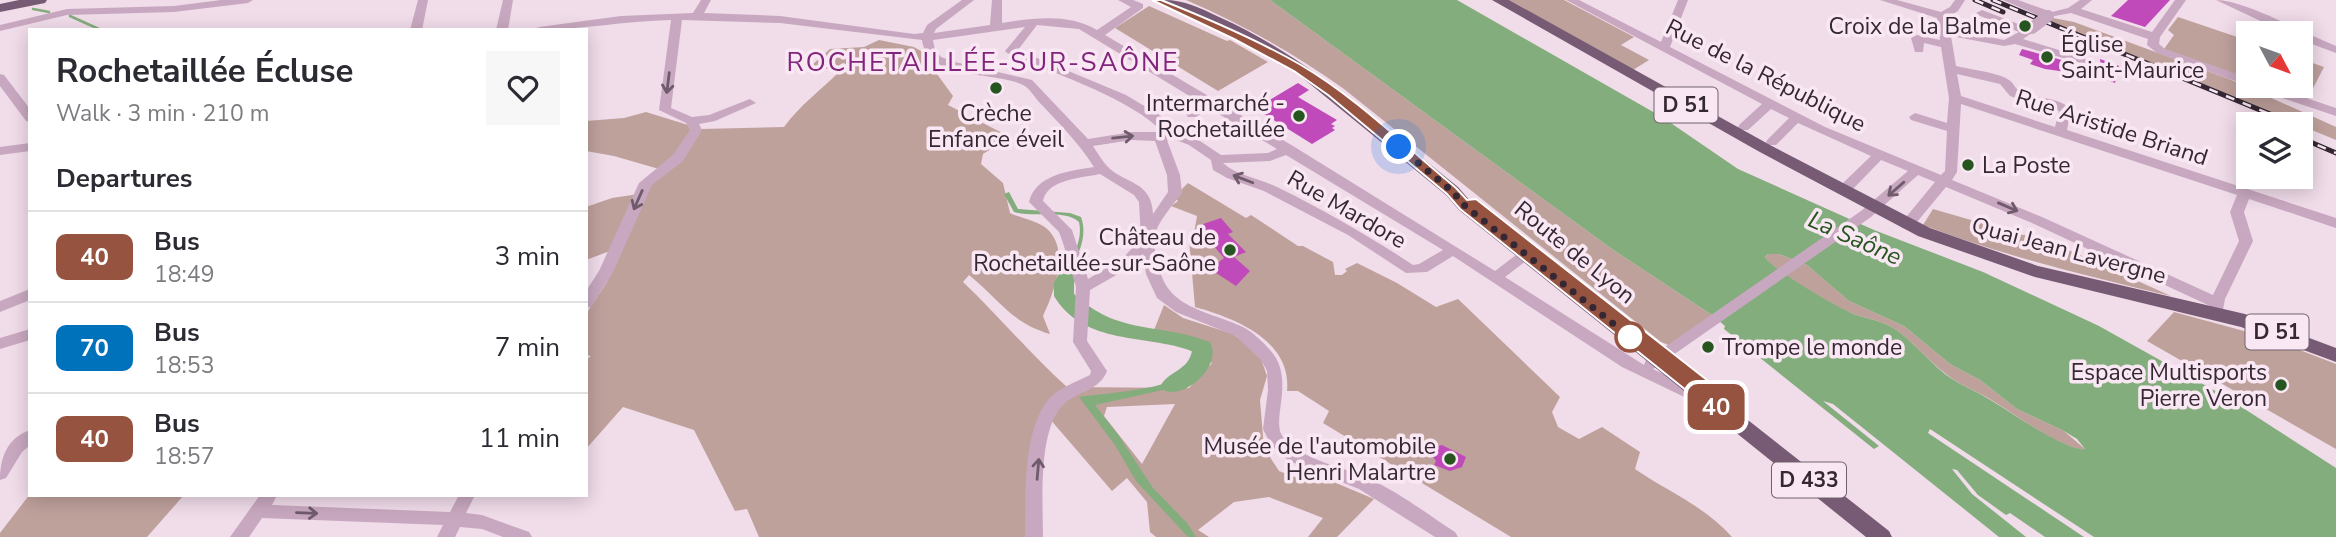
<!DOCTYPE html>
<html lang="en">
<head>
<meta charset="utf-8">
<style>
  body { margin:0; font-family:"Nunito Sans",sans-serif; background:#f7f7f7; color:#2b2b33; height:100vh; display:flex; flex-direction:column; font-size:26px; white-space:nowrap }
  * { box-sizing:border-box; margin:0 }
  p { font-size:23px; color:#7c7c81 }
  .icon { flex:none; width:38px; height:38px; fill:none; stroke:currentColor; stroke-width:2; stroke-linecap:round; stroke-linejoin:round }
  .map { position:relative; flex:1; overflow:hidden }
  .panel { position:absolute; left:28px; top:28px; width:560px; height:469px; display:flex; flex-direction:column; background:#fff; border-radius:0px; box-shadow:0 4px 18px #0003 }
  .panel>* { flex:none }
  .badge { padding:0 14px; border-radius:10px; font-size:24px; line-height:46px }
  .needle { width:46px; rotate:131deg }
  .tools { position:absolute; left:2236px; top:21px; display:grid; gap:14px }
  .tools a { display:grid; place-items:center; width:77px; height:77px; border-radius:0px; background:#fff; box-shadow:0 4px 18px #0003; font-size:35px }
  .you { position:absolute; width:35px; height:35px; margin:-18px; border:5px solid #fff; border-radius:50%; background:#1a73e8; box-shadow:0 0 0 10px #1a73e833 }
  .map>.badge { position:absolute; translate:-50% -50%; box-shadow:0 0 0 4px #fff }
  h2 { padding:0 28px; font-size:26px; line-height:63px }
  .round { display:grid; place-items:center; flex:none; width:74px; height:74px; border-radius:0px; background:#f7f7f7 }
  .overview { display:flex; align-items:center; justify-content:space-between; height:119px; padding:0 28px }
  h1 { font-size:33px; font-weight:700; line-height:52px }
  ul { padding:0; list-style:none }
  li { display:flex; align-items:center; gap:21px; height:91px; padding:0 28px; border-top:2px solid #e1e1e2 }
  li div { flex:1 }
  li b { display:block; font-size:26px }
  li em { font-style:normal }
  li .badge { min-width:77px; font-weight:700; text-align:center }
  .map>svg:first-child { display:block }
  .green { fill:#bfa19c; fill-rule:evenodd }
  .water { fill:#83ad7c; fill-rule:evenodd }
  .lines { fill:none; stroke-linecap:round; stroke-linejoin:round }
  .stream { stroke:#83ad7c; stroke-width:2.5 }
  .river { fill:#83ad7c; fill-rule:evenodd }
  .building { fill:#c14aba }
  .minor { fill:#c8a8c0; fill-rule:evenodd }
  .major { fill:#775a73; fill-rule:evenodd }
  .rail-casing { stroke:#352834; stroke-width:5 }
  .rail { stroke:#f9e8f3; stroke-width:2.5; stroke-dasharray:9; stroke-linecap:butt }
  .minor-bridge { stroke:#c8a8c0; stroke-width:12 }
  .oneway { stroke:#705b6c }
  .line { fill:#965340; stroke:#fff; stroke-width:2 }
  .walk { stroke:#352834; stroke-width:7; stroke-dasharray:0 12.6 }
  .poi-dot { fill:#26551f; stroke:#f9e8f3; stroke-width:2.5 }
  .stop-dot { fill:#fff; stroke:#965340; stroke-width:3.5 }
  .labels { text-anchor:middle; stroke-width:7; stroke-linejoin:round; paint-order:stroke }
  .shield { fill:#f9e8f3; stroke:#70626d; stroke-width:2 }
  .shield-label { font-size:21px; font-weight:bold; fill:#352834 }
  .poi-label { font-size:23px; fill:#352834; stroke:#f9e8f3; text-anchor:end }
  .street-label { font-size:23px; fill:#352834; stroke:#f9e8f3 }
  .water-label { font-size:24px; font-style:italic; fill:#26551f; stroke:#f9e8f3 }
  .quarter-label { font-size:26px; letter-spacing:2px; fill:#81247c; stroke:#f9e8f3 }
</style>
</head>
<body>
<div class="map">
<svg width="2336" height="537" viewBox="0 0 2336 537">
  <rect width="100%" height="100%" fill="#f1dcea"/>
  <path class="green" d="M 1186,0 L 1270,0 L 1612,249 L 1712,315 L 1671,346 L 1661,342 L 1344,89 C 1295,54 1242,24 1186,0 Z
    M 1509,0 L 1564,0 L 1634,37 L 1621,45 L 1649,60 L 1633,70 Z
    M 1149,6 L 1227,41 L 1230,40 L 1268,62 L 1218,91 L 1115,28 Z
    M 2178,17 L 2249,41 L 2249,79 L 2164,49 L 2174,35 L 2168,30 Z
    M 2053,18 L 2074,22 L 2229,79 L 2336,127 L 2336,140 L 2049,21 Z
    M 879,40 L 914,47 L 926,54 L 929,63 L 953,96 L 948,105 L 1010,137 L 983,154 L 981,164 L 1003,183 L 1010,213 C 1020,218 1038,221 1046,228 C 1071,249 1054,292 1043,316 L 1050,334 C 1010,322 1000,300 969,275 L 963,282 C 999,316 1030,354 1067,387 L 1189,388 L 1212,363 L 1154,330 L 1164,305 L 1183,318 L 1233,334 L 1259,353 L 1267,376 L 1260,400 L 1264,448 L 1279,471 L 1297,478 L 1310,472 L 1374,499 L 1337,537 L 1308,537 L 1323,518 L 1269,497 L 1234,502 L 1198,530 L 1209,537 L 1156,537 L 1150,532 L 1147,502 L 1127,478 L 1112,491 L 1043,411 L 1028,537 L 759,537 L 747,509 L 735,511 L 694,430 L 623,407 L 586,449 L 586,360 L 591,356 L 586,355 L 586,314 L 607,282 L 618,248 L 586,260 L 586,207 L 612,198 L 646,193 L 659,169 L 614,156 L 586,151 L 586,121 L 624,118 L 646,112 L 701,129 L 784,127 C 800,105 821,90 840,71 L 811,66 L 830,49 L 864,47 ZM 1175,404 L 1142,464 L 1104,416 L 1107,407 Z
    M 2301,59 L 2324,67 L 2307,100 L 2267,86 L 2301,86 Z
    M 1188,183 L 1246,218 L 1251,215 L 1298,246 L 1303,246 L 1333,262 L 1335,275 L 1342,275 L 1347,271 L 1345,269 L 1357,263 L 1397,283 L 1436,307 L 1458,299 L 1560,397 L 1552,412 L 1558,427 L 1579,439 L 1602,427 L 1640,452 L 1635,469 C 1667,491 1706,507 1732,537 L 1511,537 L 1323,423 L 1329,411 L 1298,391 L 1287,391 C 1292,340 1234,318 1195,307 L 1189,239 L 1193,239 L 1197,216 L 1171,206 L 1178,201 L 1174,197 Z
    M 1933,209 L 2023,235 L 2035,235 L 2171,296 C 2087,276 2004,256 1923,225 Z
    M 1768,254 L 1779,254 L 1807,265 L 1849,301 L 1904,326 L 1950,364 L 1980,380 L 2017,409 L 2064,431 L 2085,449 C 2066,453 2008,409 1988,398 C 1974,390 1958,384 1946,374 C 1929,361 1915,344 1898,331 C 1883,320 1865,319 1849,312 C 1830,303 1775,272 1765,257 Z
    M 2174,312 L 2266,337 L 2336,364 L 2336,449 L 2147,341 Z
    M 30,494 L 30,495 L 184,495 L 147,537 L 0,537 L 0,533 Z"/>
  <path class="water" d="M 1270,0 L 1457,0 L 1662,117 L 1738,169 L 1874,230 L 1983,272 L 2099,326 L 2226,397 L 2336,468 L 2336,537 L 2094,537 L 1930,429 L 1928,433 L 2084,537 L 2045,537 L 2010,513 L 2006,515 L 1978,495 L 1957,470 L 1952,469 L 1972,494 L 2026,537 L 1999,537 L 1833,404 L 1823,401 L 1879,446 L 1874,449 L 1724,329 L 1725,326 L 1712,315 L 1612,249 ZM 1768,254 L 1779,254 L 1807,265 L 1849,301 L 1904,326 L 1950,364 L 1980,380 L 2017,409 L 2064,431 L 2077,439 L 2085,449 C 2066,452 2007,409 1987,398 C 1974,390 1958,384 1945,374 C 1929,361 1915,344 1898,331 C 1883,320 1865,319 1849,312 C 1832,304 1773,270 1765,257 Z
    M 1009,192 L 1018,209 L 1070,213 L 1081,217 C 1090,243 1071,262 1066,286 L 1062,284 C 1067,264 1084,244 1079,222 C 1065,209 1033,218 1014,212 L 1004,194 Z
    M 1144,333 C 1160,334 1207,335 1211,354 L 1204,368 L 1196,364 L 1197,354 C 1189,335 1159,342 1144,333 Z
    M 1192,370 L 1199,374 L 1190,384 L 1095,405 L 1119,436 L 1153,488 L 1187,523 L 1196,537 L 1188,537 L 1136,481 L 1115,445 L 1079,397 C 1111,392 1167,391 1192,370 Z"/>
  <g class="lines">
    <path class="stream" d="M 33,9 L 49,12
      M 70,16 L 101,30"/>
    <path class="river" d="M 1073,257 L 1080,259 L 1083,264 L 1074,283 L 1074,294 C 1119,336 1158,322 1210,342 C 1223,365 1187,398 1165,391 L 1161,385 C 1170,370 1188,371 1192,351 C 1147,334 1084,346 1054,296 L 1054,283 L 1066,259 Z"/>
  </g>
  <path class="building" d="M 2128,0 L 2170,0 L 2145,27 L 2111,16 Z
    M 2022,49 L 2076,64 L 2079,67 L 2074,73 L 2045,69 L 2030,64 L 2033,60 L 2019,55 Z
    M 2100,59 L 2119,66 L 2115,83 L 2102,78 Z
    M 1298,83 L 1309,90 L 1298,97 L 1337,120 L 1331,124 L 1335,126 L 1332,128 L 1335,130 L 1312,144 L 1261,112 L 1268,107 L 1263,104 Z
    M 1221,218 L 1233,232 L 1228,234 L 1246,252 L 1234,257 L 1250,271 L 1236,286 L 1210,269 L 1224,258 L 1212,244 L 1214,242 L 1203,224 Z
    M 1442,445 L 1466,457 L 1462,467 L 1450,471 L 1434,465 L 1436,461 L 1431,454 L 1434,447 Z"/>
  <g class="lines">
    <path class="minor" d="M 221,0 L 253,0 L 248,3 L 174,12 L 67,15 L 0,31 L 0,25 L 67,9 L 174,6 Z
      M 418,0 L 428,0 L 422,30 L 410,30 Z
      M 503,0 L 513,0 L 508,30 L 496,30 Z
      M 701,0 L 711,0 L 704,13 L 780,16 L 914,34 L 923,33 L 927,25 L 962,0 L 974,0 L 936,29 L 934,33 L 990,25 L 992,0 L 1002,0 L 1002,23 C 1033,18 1069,13 1097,30 L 1131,7 L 1118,0 L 1133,0 L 1143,4 L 1143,8 L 1105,35 L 1293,146 L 1495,271 L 1520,252 L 1530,252 L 1532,255 L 1530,258 L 1505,277 L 1644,365 L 1646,360 L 1861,211 L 1908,171 L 1881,160 L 1853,189 L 1843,189 L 1841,186 L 1843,183 L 1871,156 L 1798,123 L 1776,145 L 1768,145 L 1766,142 L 1768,139 L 1789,118 L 1771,109 L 1748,130 L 1740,130 L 1738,127 L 1740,124 L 1762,104 L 1566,0 L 1579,0 L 1661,42 L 1678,0 L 1688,0 L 1670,47 L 1825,127 L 1941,175 L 1945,171 L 1947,131 L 1911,120 L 1909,117 L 1915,113 L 1947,123 L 1949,98 L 1941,47 L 1924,43 L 1923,52 L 1915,52 L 1911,38 L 1917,35 L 1940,40 L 1937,18 L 1880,0 L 1897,0 L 1941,12 L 1950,7 L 1955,0 L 1965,0 L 1958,11 L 1948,17 L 1950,29 L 2004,40 L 2019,32 L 1978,15 L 1976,13 L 1982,10 L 2026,27 L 2036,26 L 2036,30 L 2023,39 L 2088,59 L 2090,61 L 2084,64 L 2015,44 L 2004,46 L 1951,36 L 1956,66 C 1968,69 2000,73 2009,80 C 2014,83 2015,89 2020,91 C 2037,100 2057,96 2071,109 L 2067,130 L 2336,218 L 2336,228 L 2249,199 L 2244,212 L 2253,241 L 2225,299 L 2222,315 L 2212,315 L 2210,306 L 2032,223 L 1946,187 L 1912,228 L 1902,228 L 1900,225 L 1902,222 L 1935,182 L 1918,175 L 1871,217 L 1653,369 L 1708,396 L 1711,400 L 1708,404 L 1703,406 L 1622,367 L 1453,256 L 1427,272 L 1406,273 L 1348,235 L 1264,191 L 1227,178 L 1213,170 L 1211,160 L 1189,145 L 1171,138 L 1167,139 L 1168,143 L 1180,175 L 1182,193 C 1172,206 1157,222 1154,238 C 1153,246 1157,257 1159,265 C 1165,308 1209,311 1243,327 C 1253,332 1264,343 1271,351 C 1296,380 1270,421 1283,437 C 1303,461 1342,466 1369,479 C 1399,492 1427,514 1455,532 L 1458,537 L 1435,537 L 1359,489 L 1289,461 L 1271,445 L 1263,429 L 1268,390 L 1267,371 L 1261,360 L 1236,336 L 1176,312 L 1157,298 L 1146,274 L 1143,254 L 1125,270 L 1090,290 L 1087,341 L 1107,371 C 1100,390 1079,391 1065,403 C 1037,427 1043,503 1043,537 L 1025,537 C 1026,497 1022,433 1048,400 C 1058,388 1076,382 1090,375 L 1091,371 L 1073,342 L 1076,287 L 1063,243 L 1059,232 L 1029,202 C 1036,174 1070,171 1094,167 C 1078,142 1058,122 1038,101 C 1034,96 1029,88 1023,85 C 996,71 927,81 922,40 L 780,23 L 682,20 L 671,108 L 692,117 L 709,115 L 750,99 L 756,103 L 715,121 L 699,124 L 702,130 L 683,161 L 652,185 L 613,272 L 591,307 L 586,308 L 586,291 L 599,271 L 639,183 L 673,155 L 690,130 L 686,123 L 659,110 L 671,20 C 625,21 579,30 534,30 L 539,27 L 621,16 L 693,13 ZM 1037,25 L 1079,29 L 1201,103 L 1186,114 L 1188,117 L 1196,117 L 1209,108 L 1277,149 L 1268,153 L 1221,155 L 1197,139 L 1175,130 L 1161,116 L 1126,95 L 1018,50 ZM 1025,27 L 1005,51 L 1007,53 C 1054,74 1127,96 1163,132 L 1132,132 L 1088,139 L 1032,80 L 955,62 L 941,57 L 935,50 L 933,40 ZM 1957,74 L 2000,84 L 2010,96 L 2038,106 L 2049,106 L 2059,111 L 2055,127 L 1961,96 ZM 1961,104 L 2237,195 L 2230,212 L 2239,241 L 2213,295 L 2042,217 L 1952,180 L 1957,172 ZM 1132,140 L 1155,141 L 1167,175 L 1168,192 L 1153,214 C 1152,180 1123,184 1106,165 C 1101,159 1097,152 1093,146 ZM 1286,155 L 1443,250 L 1419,264 L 1413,265 C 1369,236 1324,210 1277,187 C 1259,178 1237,176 1223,163 L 1270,161 ZM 1100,174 L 1134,195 L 1139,202 L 1141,238 L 1124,257 L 1088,279 L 1072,230 L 1043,201 C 1047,179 1082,178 1100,174 Z
      M 2003,0 L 2018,0 L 2052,12 L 2068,8 L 2080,0 L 2092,0 L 2081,9 L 2152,32 L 2175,0 L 2186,0 L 2160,37 L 2159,44 L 2165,49 L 2249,78 L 2249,86 L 2157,53 L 2147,45 L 2148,39 L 2071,13 L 2044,18 Z
      M 2216,0 C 2245,0 2305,34 2336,46 L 2336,53 L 2301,40 L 2301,33 L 2286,33 Z
      M 0,74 L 4,75 L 30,109 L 30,122 L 26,121 L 0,86 Z
      M 2253,86 L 2270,86 L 2336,108 L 2336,116 L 2255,89 Z
      M 30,143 L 30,151 L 0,155 L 0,147 Z
      M 30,289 L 30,300 L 0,312 L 0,301 Z
      M 30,329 L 30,340 L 0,349 L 0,338 Z
      M 30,430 L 30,445 L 22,452 L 6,478 L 0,480 C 0,458 7,438 30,430 Z
      M 260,495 L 277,495 L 272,505 L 450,512 L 459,495 L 475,495 L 466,513 L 482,515 L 529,532 L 532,537 L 503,537 L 482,529 L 460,527 L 455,537 L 437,537 L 443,525 L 262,518 L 249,537 L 230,537 Z"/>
    <path class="major" d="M 19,0 L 47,0 L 45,3 L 0,12 L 0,4 Z
      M 1164,0 C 1185,0 1200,8 1219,17 C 1309,57 1382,127 1458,187 L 1471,202 L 1889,531 L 1892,537 L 1866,537 L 1459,210 L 1446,195 L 1283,62 Z
      M 1492,0 L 1509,0 L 1770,145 L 1930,228 L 2038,266 L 2245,314 L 2336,348 L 2336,362 L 2241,327 L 2035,277 L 1918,236 L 1758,151 Z"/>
    <defs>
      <path id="rail" d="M 1975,0 L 2003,12
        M 1993,0 L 2294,124
        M 2301,138 L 2336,153"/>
    </defs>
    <use href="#rail" class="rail-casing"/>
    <use href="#rail" class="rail"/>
    <path class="minor-bridge" d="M 2032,28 L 2048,16"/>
  </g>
  <defs><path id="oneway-shaft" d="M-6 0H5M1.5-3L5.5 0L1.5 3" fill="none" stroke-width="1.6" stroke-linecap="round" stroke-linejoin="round" transform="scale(1.75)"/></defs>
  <g class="oneway">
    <use href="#oneway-shaft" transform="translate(668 83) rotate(97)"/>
    <use href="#oneway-shaft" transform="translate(1123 137) rotate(-6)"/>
    <use href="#oneway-shaft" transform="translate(1243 179) rotate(-159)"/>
    <use href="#oneway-shaft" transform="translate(1896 189) rotate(139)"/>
    <use href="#oneway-shaft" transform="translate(638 200) rotate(114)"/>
    <use href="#oneway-shaft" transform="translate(2008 207) rotate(23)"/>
    <use href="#oneway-shaft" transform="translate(1038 469) rotate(-85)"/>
    <use href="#oneway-shaft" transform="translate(307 513) rotate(2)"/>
  </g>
  <path class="line" d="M 1152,0 L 1161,0 C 1209,19 1256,39 1301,65 C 1357,98 1406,147 1456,188 L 1467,200 L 1476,199 L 1707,380 L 1729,398 L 1745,423 L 1743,427 L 1732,427 L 1460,209 L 1447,194 L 1328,95 L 1294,71 L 1234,39 Z"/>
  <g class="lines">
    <path class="walk" d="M 1399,147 L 1452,191 L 1465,206 L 1630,337"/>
  </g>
  <g class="poi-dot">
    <circle cx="2025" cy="26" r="7"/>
    <circle cx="2047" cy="57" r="7"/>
    <circle cx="996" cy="88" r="7"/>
    <circle cx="1299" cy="116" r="7"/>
    <circle cx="1968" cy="165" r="7"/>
    <circle cx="1230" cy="250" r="7"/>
    <circle cx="1708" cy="347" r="7"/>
    <circle cx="2281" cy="385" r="7"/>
    <circle cx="1450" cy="459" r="7"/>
  </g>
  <circle class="stop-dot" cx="1630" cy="337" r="14"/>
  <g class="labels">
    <g class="shield">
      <rect x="1654.5" y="87.5" width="63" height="35" rx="5"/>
      <rect x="2245.5" y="314.5" width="63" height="35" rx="5"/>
      <rect x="1772" y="462.5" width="74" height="35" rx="5"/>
    </g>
    <g class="shield-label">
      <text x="1686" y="112">D 51</text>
      <text x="2277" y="339">D 51</text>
      <text x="1809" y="487">D 433</text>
    </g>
    <g class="poi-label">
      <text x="2011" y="34">Croix de la Balme</text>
      <text x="2061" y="52" text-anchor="start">Église<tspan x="2061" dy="26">Saint-Maurice</tspan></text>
      <text x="1285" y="111">Intermarché -<tspan x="1285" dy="26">Rochetaillée</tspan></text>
      <text x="996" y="121" text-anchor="middle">Crèche<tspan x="996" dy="26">Enfance éveil</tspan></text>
      <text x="1982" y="173" text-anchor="start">La Poste</text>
      <text x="1216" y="245">Château de<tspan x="1216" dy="26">Rochetaillée-sur-Saône</tspan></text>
      <text x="1722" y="355" text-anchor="start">Trompe le monde</text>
      <text x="2267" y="380">Espace Multisports<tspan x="2267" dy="26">Pierre Veron</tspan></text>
      <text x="1436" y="454">Musée de l'automobile<tspan x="1436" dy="26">Henri Malartre</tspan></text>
    </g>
    <g class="street-label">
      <text transform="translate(1766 75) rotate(27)" y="8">Rue de la République</text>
      <text transform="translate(2112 127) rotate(18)" y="8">Rue Aristide Briand</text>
      <text transform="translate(1347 209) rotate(30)" y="8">Rue Mardore</text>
      <text transform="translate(2069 250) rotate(15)" y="8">Quai Jean Lavergne</text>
      <text transform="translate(1575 252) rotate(39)" y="8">Route de Lyon</text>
    </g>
    <g class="water-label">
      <text transform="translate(1855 238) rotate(24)" y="8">La Saône</text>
    </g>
    <g class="quarter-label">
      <text x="983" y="71">ROCHETAILLÉE-SUR-SAÔNE</text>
    </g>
  </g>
</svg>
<div class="tools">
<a><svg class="needle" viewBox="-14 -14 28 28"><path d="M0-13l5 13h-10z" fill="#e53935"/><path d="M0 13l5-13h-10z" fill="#7c7c81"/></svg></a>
<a><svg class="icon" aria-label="layers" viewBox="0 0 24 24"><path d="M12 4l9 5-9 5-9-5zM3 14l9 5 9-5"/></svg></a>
</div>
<div class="you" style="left:1399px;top:147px"></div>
<b class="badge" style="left:1716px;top:407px;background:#965340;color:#fff">40</b>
<section class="panel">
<div class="overview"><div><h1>Rochetaillée Écluse</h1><p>Walk · 3 min · 210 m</p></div><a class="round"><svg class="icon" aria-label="heart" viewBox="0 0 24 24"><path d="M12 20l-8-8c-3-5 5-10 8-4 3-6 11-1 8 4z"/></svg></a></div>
<h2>Departures</h2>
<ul>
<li><span class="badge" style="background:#965340;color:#fff">40</span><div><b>Bus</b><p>18:49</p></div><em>3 min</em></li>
<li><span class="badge" style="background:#0072bc;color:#fff">70</span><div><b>Bus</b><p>18:53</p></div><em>7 min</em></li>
<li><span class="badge" style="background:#965340;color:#fff">40</span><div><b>Bus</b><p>18:57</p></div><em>11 min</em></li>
</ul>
</section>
</div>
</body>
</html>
